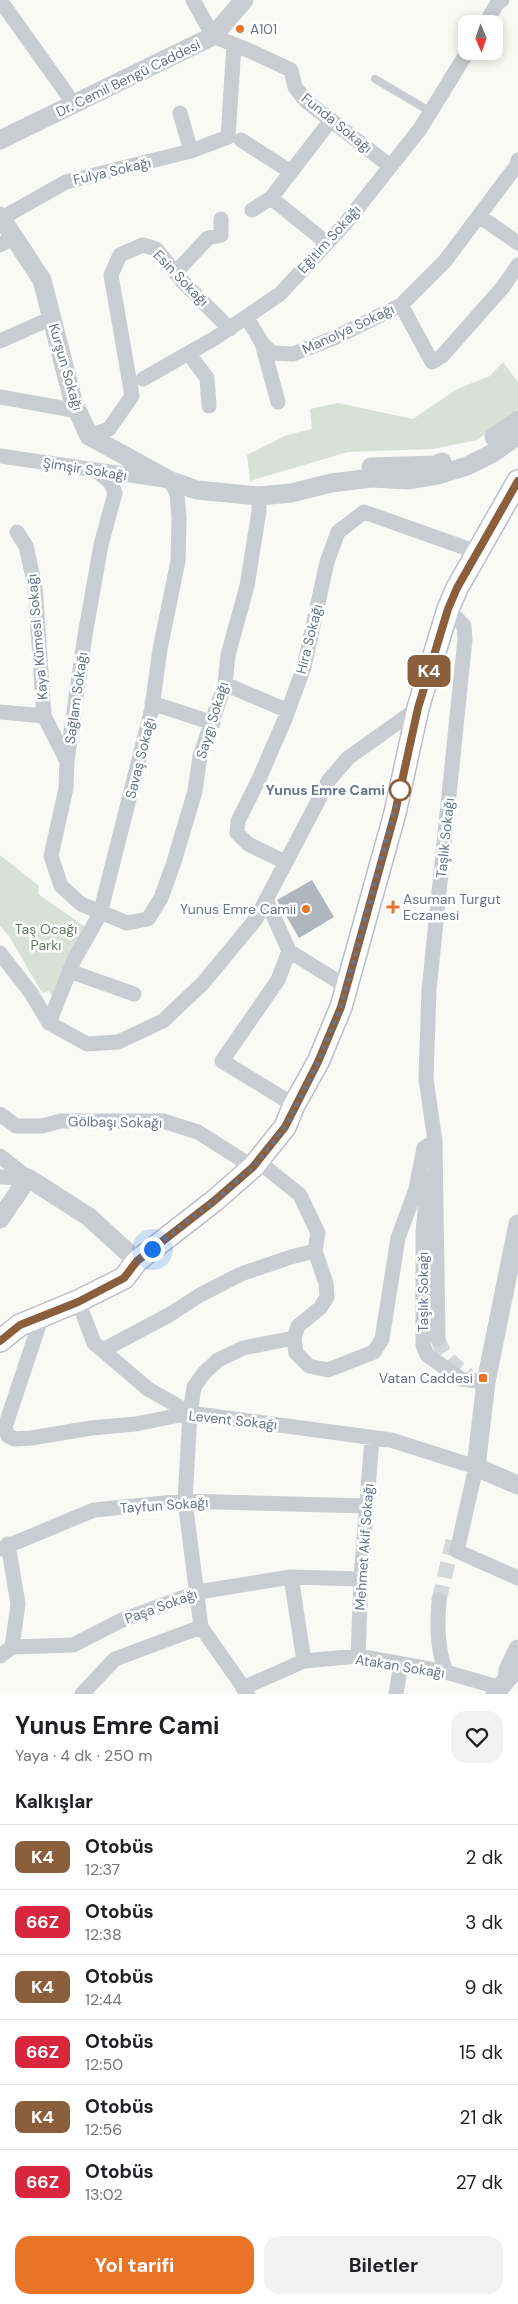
<!DOCTYPE html>
<html lang="tr">
<head>
<meta charset="utf-8">
<style>
  body { margin:0; font-family:"DM Sans",sans-serif; background:#f2f2f2; color:#202124; height:100vh; display:flex; flex-direction:column; font-size:19px; white-space:nowrap }
  * { box-sizing:border-box; margin:0 }
  p { font-size:16px; color:#757577 }
  .icon { flex:none; width:28px; height:28px; fill:none; stroke:currentColor; stroke-width:2; stroke-linecap:round; stroke-linejoin:round }
  .map { position:relative; height:1694px; overflow:hidden }
  .details { display:flex; flex-direction:column; background:#fff; flex:1 }
  .details>* { flex:none }
  .badge { padding:0 10px; border-radius:8px; font-size:18px; line-height:32px }
  .needle { width:32px; rotate:178deg }
  .controls { position:absolute; left:458px; top:15px; display:grid; gap:10px }
  .controls a { display:grid; place-items:center; width:45px; height:45px; border-radius:10px; background:#fff; box-shadow:0 2px 12px #0003; font-size:25px }
  .you { position:absolute; width:25px; height:25px; margin:-12px; border:4px solid #fff; border-radius:50%; background:#1a73e8; box-shadow:0 0 0 8px #1a73e833 }
  .map>.badge { position:absolute; translate:-50% -50%; box-shadow:0 0 0 2px #fff }
  h2 { padding:0 15px; font-size:19px; line-height:45px }
  .round { display:grid; place-items:center; flex:none; width:52px; height:52px; border-radius:15px; background:#f2f2f2 }
  .summary { display:flex; align-items:center; justify-content:space-between; height:85px; padding:0 15px }
  h1 { font-size:24px; font-weight:700; line-height:38px }
  .action { display:flex; gap:10px; margin-top:auto; padding:10px 15px }
  .action a { flex:1; height:58px; border-radius:15px; background:#e97326; color:#fff; font-size:20px; font-weight:700; line-height:58px; text-align:center }
  .action a+a { background:#f2f2f2; color:#202124 }
  ul { padding:0; list-style:none }
  li { display:flex; align-items:center; gap:15px; height:65px; padding:0 15px; border-top:1px solid #e0e0e0 }
  li div { flex:1 }
  li b { display:block; font-size:19px }
  li em { font-style:normal }
  li .badge { min-width:55px; font-weight:700; text-align:center }
  .map>svg:first-child { display:block }
  .green { fill:#d9e1d7 }
  .building { fill:#b0b6be }
  .lines { fill:none; stroke-linecap:round; stroke-linejoin:round }
  .minor-tunnel { stroke:#d4d8db; stroke-width:15; stroke-dasharray:15 8; stroke-linecap:butt }
  .secondary-casing { stroke:#bbbfc5; stroke-width:24 }
  .service { stroke:#c9ccd0; stroke-width:8 }
  .minor { stroke:#c9ccd0; stroke-width:15 }
  .tertiary { stroke:#c9ccd0; stroke-width:19 }
  .secondary { stroke:#fff; stroke-width:21 }
  .line-casing { stroke:#fff; stroke-width:11 }
  .line { stroke:#8b5e3c; stroke-width:8 }
  .walk { stroke:#677489; stroke-width:5; stroke-dasharray:0 9 }
  .poi-dot { fill:#e97326; stroke:#fff; stroke-width:2 }
  .stop-dot { fill:#fff; stroke:#8b5e3c; stroke-width:2.5 }
  .labels { text-anchor:middle; stroke-width:5; stroke-linejoin:round; paint-order:stroke }
  .poi-label { font-size:14px; fill:#677489; stroke:#fff; text-anchor:start }
  .street-label { font-size:14px; fill:#677489; stroke:#fff }
  .stop-label { font-size:14px; font-weight:bold; fill:#677489; stroke:#fff; text-anchor:end }
  .park-label { font-size:14px; fill:#637a62; stroke:#fff }
</style>
</head>
<body>
<div class="map">
<svg width="518" height="1694" viewBox="0 0 518 1694">
  <rect width="100%" height="100%" fill="#f9f9f6"/>
  <path class="green" d="M 503,362 L 518,382 L 518,409 L 477,440 L 433,449 L 348,452 L 250,481 L 247,455 L 287,435 L 312,429 L 310,409 L 338,403 L 413,419 L 457,389 L 490,376 Z
    M 0,855 L 39,886 L 38,894 L 84,926 L 55,1001 L 49,991 L 42,993 L 9,936 L 0,926 Z"/>
  <path class="building" d="M 312,880 L 334,917 L 299,938 L 277,900 Z"/>
  <g class="lines">
    <path class="minor-tunnel" d="M 438,1339 C 443,1356 454,1366 469,1376
      M 439,1600 L 455,1533"/>
    <defs>
      <path id="secondary" d="M 0,1341 L 20,1325 L 78,1301 L 124,1278 L 137,1261 L 214,1201 L 253,1167 L 285,1127 L 294,1105 L 318,1062 L 341,1007 L 395,813 L 418,708 L 448,609 L 457,588 L 518,481"/>
    </defs>
    <use href="#secondary" class="secondary-casing"/>
    <path class="service" d="M 375,79 L 431,112"/>
    <path class="minor" d="M 0,0 L 67,94
      M 193,0 L 213,36 L 250,51 L 291,70 L 295,87 L 306,101 L 390,166
      M 485,24 L 497,4 L 502,0
      M 180,113 L 191,151
      M 241,140 L 291,172
      M 271,198 L 331,120
      M 252,210 L 271,198 L 327,243
      M 479,216 L 518,243
      M 2,218 L 66,182 L 191,151 L 228,137 L 234,45
      M 0,245 L 13,238
      M 175,273 L 208,238 L 221,235 L 221,219
      M 401,305 L 432,362 L 442,356 L 503,287 L 518,265
      M 247,318 L 262,343 L 272,353 L 293,354 L 334,338 L 401,305 L 445,261 L 517,165 L 518,160
      M 0,341 L 52,318
      M 262,343 L 278,402
      M 189,354 L 207,378 L 209,406
      M 143,379 L 215,338 L 280,294 L 344,225 L 420,129 L 468,51
      M 0,397 L 78,411
      M 89,436 L 109,429 L 132,396 L 111,275 L 120,255 L 143,245 L 156,249 L 183,282 L 230,329
      M 0,456 L 171,481 L 177,494 L 179,519 L 178,561 L 160,649 L 152,708 L 100,914 L 74,960 L 49,1023
      M 96,470 L 111,483 L 115,493 L 101,545 L 85,635 L 67,761 L 66,788 L 51,856 L 61,886 L 81,904 L 127,923 L 148,919 L 161,898 L 174,862 L 195,791 L 200,756 L 225,684 L 228,655 L 247,586 L 259,511 L 259,496
      M 17,532 L 26,546 L 35,586 L 44,716
      M 225,684 L 288,711
      M 152,703 L 213,723
      M 0,712 L 44,716 L 67,761
      M 285,862 L 248,844 L 237,833 L 238,821 L 259,779 L 285,719 L 304,667 L 327,562 L 338,532 L 364,512 L 477,552
      M 266,899 L 289,951
      M 289,951 L 278,980 L 222,1061 L 294,1105
      M 289,951 L 347,987
      M 0,953 L 31,993 L 49,1023 L 87,1044 L 118,1042 L 163,1021 L 203,983 L 256,919 L 329,780 L 348,758 L 418,708
      M 69,971 L 134,994
      M 0,1114 L 16,1126 L 42,1126 L 61,1121 L 163,1121 L 198,1132 L 253,1167
      M 0,1156 L 28,1178
      M 258,1161 L 300,1195 L 318,1233 L 315,1251 L 326,1283 L 327,1297 L 320,1308 L 298,1326 L 294,1338 L 296,1353 L 309,1366 L 328,1370 L 374,1352 L 382,1339 L 398,1238 L 416,1189 L 424,1148 L 435,1141
      M 0,1177 L 28,1178
      M 428,1178 L 423,1233 L 423,1345 L 427,1355 L 461,1379 L 486,1382
      M 78,1301 L 94,1343 L 148,1389 L 190,1413
      M 42,1316 L 5,1427 L 8,1436 L 15,1439 L 31,1438 L 91,1428 L 136,1424 L 190,1413 L 391,1440 L 476,1467 L 457,1551 L 518,1578
      M 438,1339 L 435,1141 L 426,1079 L 429,990 L 465,639 L 464,626 L 448,609
      M 103,1350 L 169,1315 L 200,1295 L 241,1274 L 291,1257 L 315,1251
      M 8,1544 L 18,1604 L 12,1647
      M 0,1549 L 94,1510 L 185,1501 L 367,1506
      M 291,1577 L 304,1661
      M 439,1600 C 437,1626 437,1648 446,1672
      M 0,1656 L 12,1647 L 73,1645 L 122,1620 L 198,1592 L 291,1577 L 361,1579
      M 358,1656 L 361,1579 L 372,1438
      M 243,1688 L 304,1661 L 358,1656 L 446,1672 L 501,1688
      M 82,1694 L 115,1659 L 201,1627
      M 248,1694 L 201,1627 L 185,1501 L 190,1413 L 194,1387 L 204,1373 L 218,1360 L 243,1348 L 294,1338
      M 396,1694 L 401,1664"/>
    <path class="tertiary" d="M 0,140 L 213,36 L 244,0
      M 0,216 L 42,280 L 73,401 L 89,436 L 171,481 L 197,490 L 259,496 L 291,493 L 331,483 L 372,478 L 409,480 L 438,475 L 467,466 L 493,453 L 518,435
      M 494,437 L 518,420
      M 371,467 L 436,465 L 442,462
      M 0,1219 L 28,1178 L 89,1217 L 137,1261
      M 518,1224 L 486,1382 L 476,1467 L 518,1485
      M 518,1649 L 508,1670 L 507,1679 L 514,1672 L 518,1663
      M 495,1694 L 507,1679"/>
    <use href="#secondary" class="secondary"/>
  </g>
  <g class="lines">
    <defs>
      <path id="line" d="M 0,1341 L 20,1325 L 78,1302 L 124,1278 L 137,1261 L 214,1201 L 253,1167 L 285,1127 L 318,1062 L 341,1007 L 395,813 L 418,708 L 448,609 L 457,588 L 518,481"/>
    </defs>
    <use href="#line" class="line-casing"/>
    <use href="#line" class="line"/>
    <path class="walk" d="M 152,1249 L 214,1201 L 253,1167 L 285,1127 L 318,1062 L 341,1007 L 400,790"/>
  </g>
  <g class="poi-dot">
    <circle cx="240" cy="29" r="5"/>
    <path d="M390.5 899.5h5v5h5v5h-5v5h-5v-5h-5v-5h5z"/>
    <circle cx="306" cy="909" r="5"/>
    <rect x="478" y="1373" width="10" height="10" rx="2.5"/>
  </g>
  <circle class="stop-dot" cx="400" cy="790" r="10"/>
  <g class="labels">
    <g class="poi-label">
      <text x="250" y="34">A101</text>
      <text x="403" y="904">Asuman Turgut<tspan x="403" dy="16">Eczanesi</tspan></text>
      <text x="296" y="914" text-anchor="end">Yunus Emre Camii</text>
      <text x="473" y="1383" text-anchor="end">Vatan Caddesi</text>
    </g>
    <g class="street-label">
      <text transform="translate(128 78) rotate(-26)" y="5">Dr. Cemil Bengü Caddesi</text>
      <text transform="translate(337 123) rotate(39)" y="5">Funda Sokağı</text>
      <text transform="translate(112 171) rotate(-13)" y="5">Fulya Sokağı</text>
      <text transform="translate(329 239) rotate(-48)" y="5">Eğitim Sokağı</text>
      <text transform="translate(181 278) rotate(46)" y="5">Esin Sokağı</text>
      <text transform="translate(348 329) rotate(-25)" y="5">Manolya Sokağı</text>
      <text transform="translate(66 367) rotate(74)" y="5">Kurşun Sokağı</text>
      <text transform="translate(85 469) rotate(9)" y="5">Şimşir Sokağı</text>
      <text transform="translate(37 637) rotate(-95)" y="5">Kaya Kümesi Sokağı</text>
      <text transform="translate(309 639) rotate(-76)" y="5">Hira Sokağı</text>
      <text transform="translate(76 698) rotate(-82)" y="5">Sağlam Sokağı</text>
      <text transform="translate(212 720) rotate(-73)" y="5">Saygı Sokağı</text>
      <text transform="translate(140 758) rotate(-76)" y="5">Savaş Sokağı</text>
      <text transform="translate(445 838) rotate(-84)" y="5">Taşlık Sokağı</text>
      <text transform="translate(115 1122) rotate(1)" y="5">Gölbaşı Sokağı</text>
      <text transform="translate(423 1292) rotate(-90)" y="5">Taşlık Sokağı</text>
      <text transform="translate(233 1420) rotate(6)" y="5">Levent Sokağı</text>
      <text transform="translate(164 1505) rotate(-4)" y="5">Tayfun Sokağı</text>
      <text transform="translate(364 1547) rotate(-86)" y="5">Mehmet Akif Sokağı</text>
      <text transform="translate(161 1606) rotate(-20)" y="5">Paşa Sokağı</text>
      <text transform="translate(400 1666) rotate(9)" y="5">Atakan Sokağı</text>
    </g>
    <g class="stop-label">
      <text x="385" y="795">Yunus Emre Cami</text>
    </g>
    <g class="park-label">
      <text x="46" y="934">Taş Ocağı<tspan x="46" dy="16">Parkı</tspan></text>
    </g>
  </g>
</svg>
<div class="controls">
<a><svg class="needle" viewBox="-14 -14 28 28"><path d="M0-13l5 13h-10z" fill="#e53935"/><path d="M0 13l5-13h-10z" fill="#757577"/></svg></a>
</div>
<div class="you" style="left:152px;top:1249px"></div>
<b class="badge" style="left:429px;top:671px;background:#8b5e3c;color:#fff">K4</b>
</div>
<section class="details">
<div class="summary"><div><h1>Yunus Emre Cami</h1><p>Yaya · 4 dk · 250 m</p></div><a class="round"><svg class="icon" aria-label="heart" viewBox="0 0 24 24"><path d="M12 20l-8-8c-3-5 5-10 8-4 3-6 11-1 8 4z"/></svg></a></div>
<h2>Kalkışlar</h2>
<ul>
<li><span class="badge" style="background:#8b5e3c;color:#fff">K4</span><div><b>Otobüs</b><p>12:37</p></div><em>2 dk</em></li>
<li><span class="badge" style="background:#d7263d;color:#fff">66Z</span><div><b>Otobüs</b><p>12:38</p></div><em>3 dk</em></li>
<li><span class="badge" style="background:#8b5e3c;color:#fff">K4</span><div><b>Otobüs</b><p>12:44</p></div><em>9 dk</em></li>
<li><span class="badge" style="background:#d7263d;color:#fff">66Z</span><div><b>Otobüs</b><p>12:50</p></div><em>15 dk</em></li>
<li><span class="badge" style="background:#8b5e3c;color:#fff">K4</span><div><b>Otobüs</b><p>12:56</p></div><em>21 dk</em></li>
<li><span class="badge" style="background:#d7263d;color:#fff">66Z</span><div><b>Otobüs</b><p>13:02</p></div><em>27 dk</em></li>
</ul>
<div class="action"><a>Yol tarifi</a><a>Biletler</a></div>
</section>
</body>
</html>
